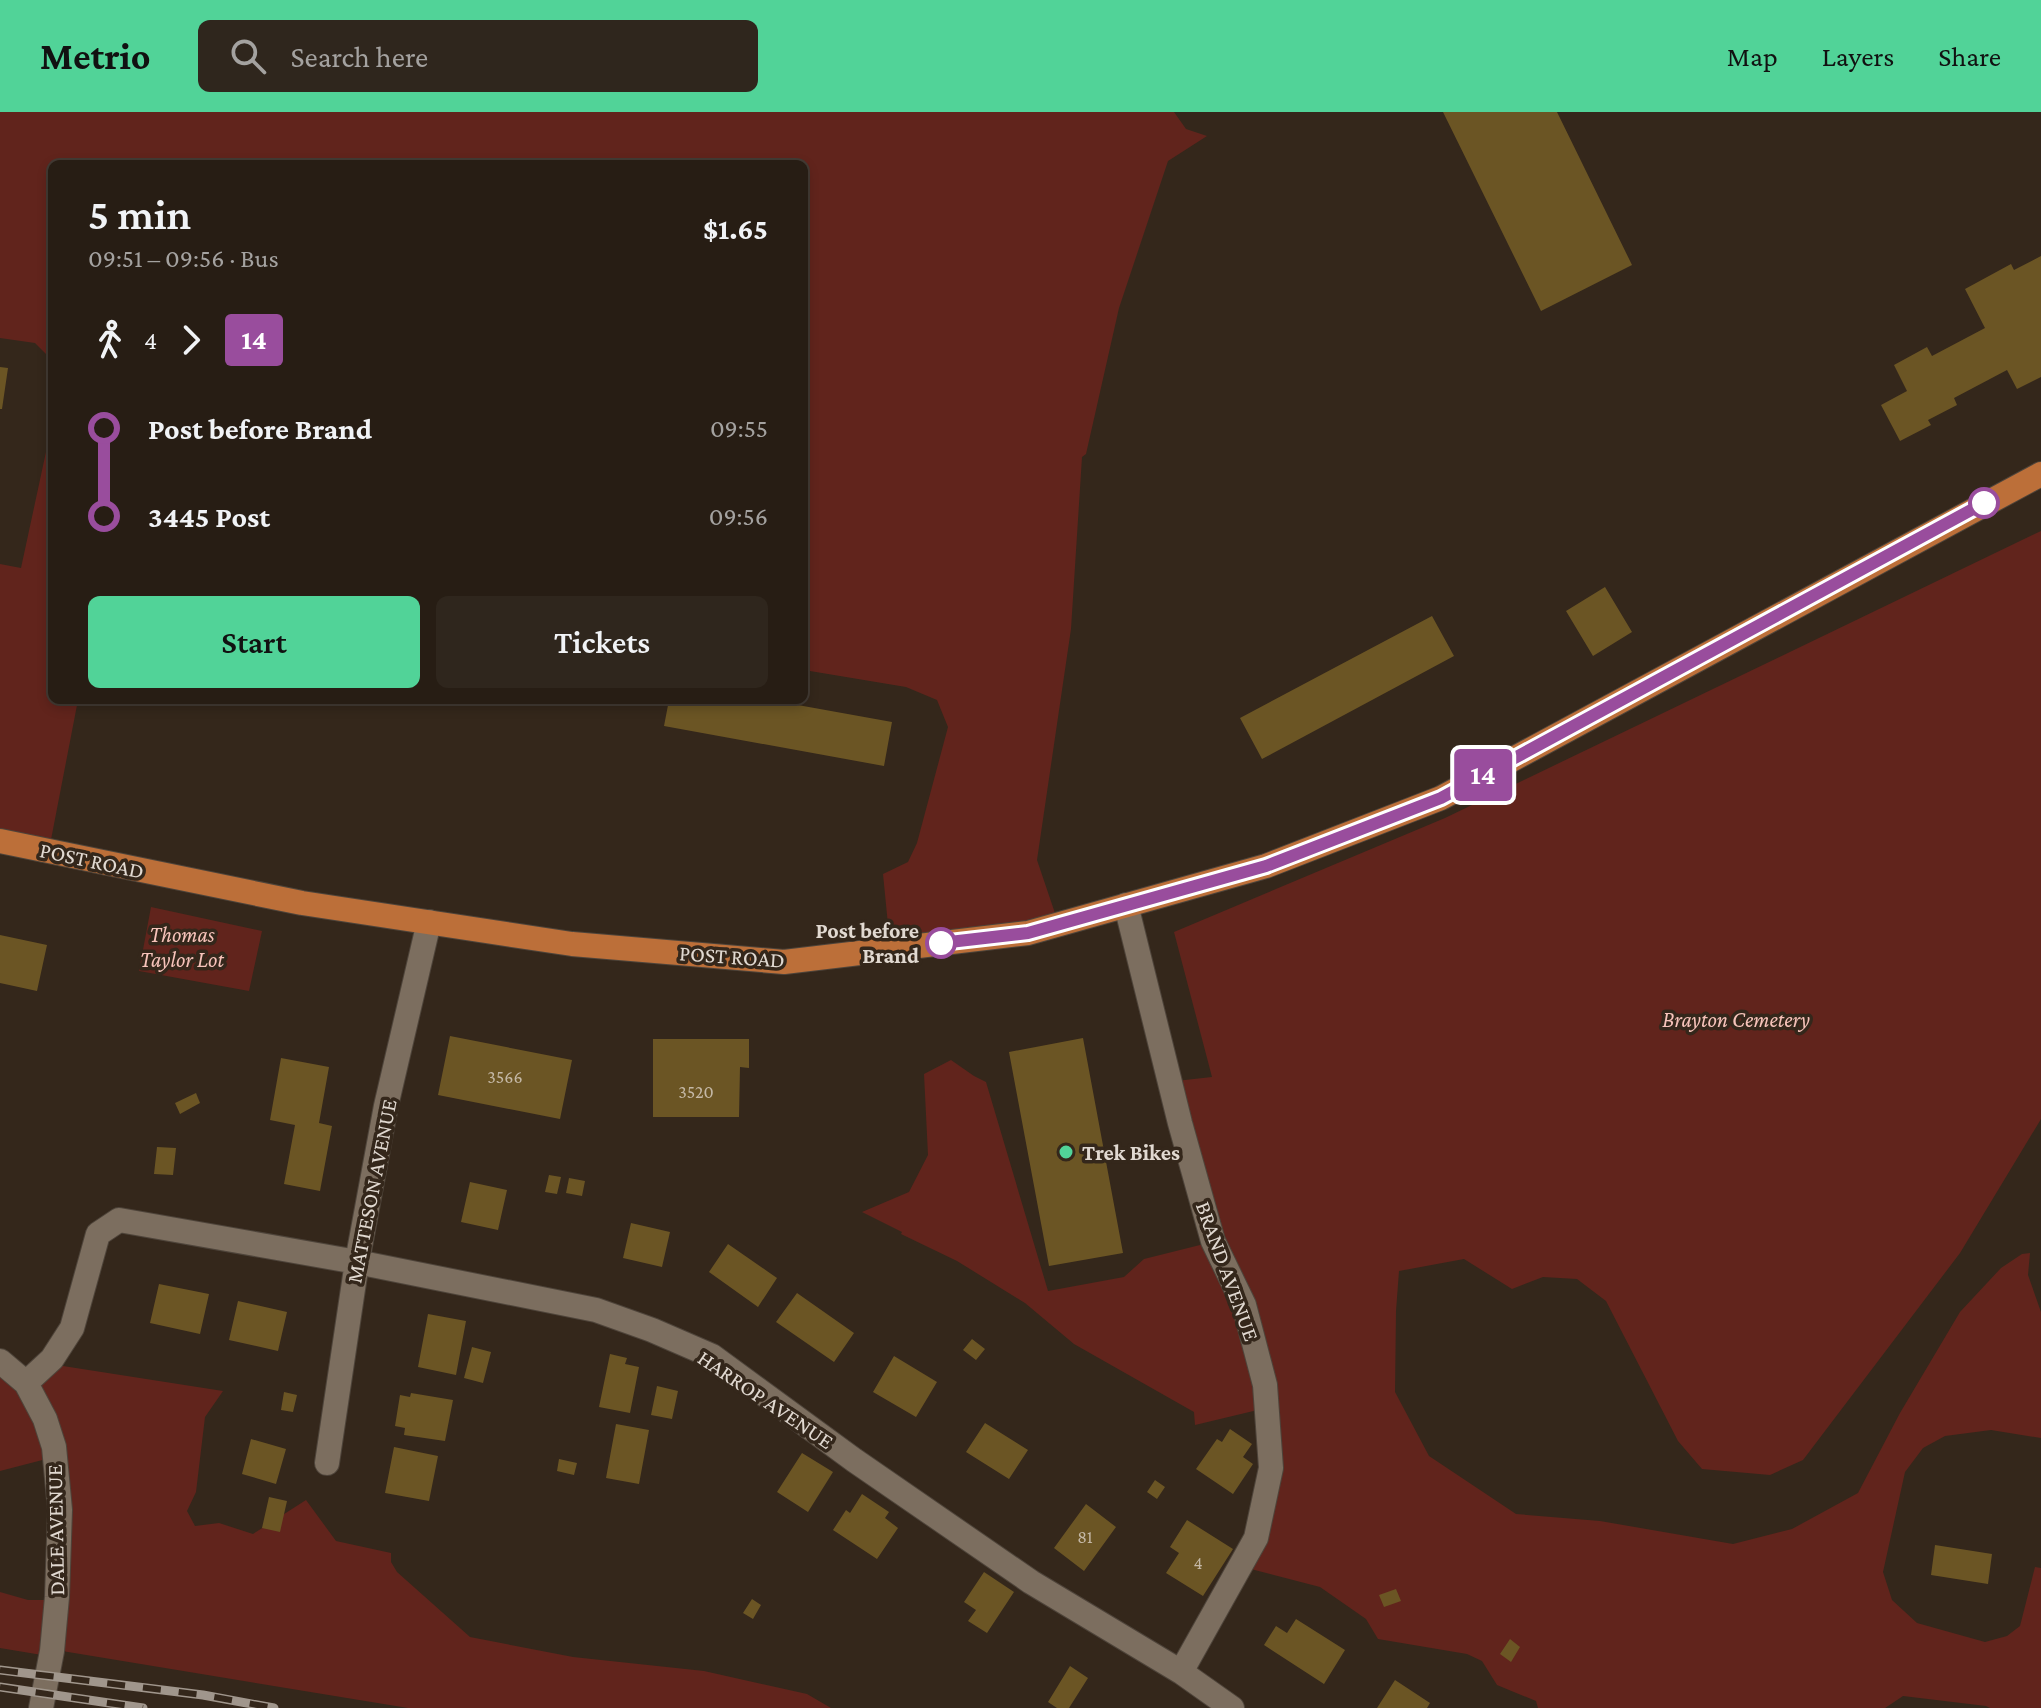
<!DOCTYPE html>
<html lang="en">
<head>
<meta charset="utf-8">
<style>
  body { margin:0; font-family:"Crimson Pro",serif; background:#2f261d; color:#f1f3f6; height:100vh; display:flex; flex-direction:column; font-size:30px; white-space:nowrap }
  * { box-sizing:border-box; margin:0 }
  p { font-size:26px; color:#a4a2a0 }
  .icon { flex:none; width:44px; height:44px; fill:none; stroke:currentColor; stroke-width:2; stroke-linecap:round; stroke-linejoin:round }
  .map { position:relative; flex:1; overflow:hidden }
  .sheet { position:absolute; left:48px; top:48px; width:760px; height:544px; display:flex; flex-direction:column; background:#271d14; border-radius:12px; box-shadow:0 4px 12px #0003,0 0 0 2px #433b34 }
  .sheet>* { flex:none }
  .badge { padding:0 16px; border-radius:6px; font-size:28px; line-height:52px }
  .map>.badge { position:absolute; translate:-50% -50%; box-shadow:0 0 0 4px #fff }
  .legs { display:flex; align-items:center; gap:12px; height:88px; padding:0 40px; font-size:26px }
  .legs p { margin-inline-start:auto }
  .summary { display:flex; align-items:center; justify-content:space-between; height:136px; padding:0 40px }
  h1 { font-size:44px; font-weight:600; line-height:60px }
  .primary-button { display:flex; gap:16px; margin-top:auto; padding:16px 40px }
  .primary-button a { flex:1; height:92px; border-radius:12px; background:#51d398; color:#111; font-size:32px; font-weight:600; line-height:92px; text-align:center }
  .primary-button a+a { background:#2f261d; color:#f1f3f6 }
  ul { padding:0 40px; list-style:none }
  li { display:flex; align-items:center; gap:28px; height:88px; font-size:30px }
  li i { display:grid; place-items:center; width:12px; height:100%; margin:0 10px; background:currentColor }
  li i::after { content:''; width:20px; height:20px; margin:-10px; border:6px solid; border-radius:50%; background:#271d14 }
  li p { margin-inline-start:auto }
  li:first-child i { background:linear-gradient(#0000 50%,currentColor 0) }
  li:last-child i { background:linear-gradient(currentColor 50%,#0000 0) }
  header { display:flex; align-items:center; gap:48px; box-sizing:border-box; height:112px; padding:0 40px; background:#51d398; color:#111 }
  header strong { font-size:38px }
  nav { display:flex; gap:44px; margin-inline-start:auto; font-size:28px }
  .search { width:560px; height:72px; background:#2f261d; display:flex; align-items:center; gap:20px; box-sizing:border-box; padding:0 28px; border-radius:12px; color:#a4a2a0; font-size:30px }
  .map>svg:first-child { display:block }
  .green { fill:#61241c }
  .building { fill:#6b5524 }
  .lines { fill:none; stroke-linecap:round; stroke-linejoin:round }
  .minor-casing { stroke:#4e443a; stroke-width:26 }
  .major-casing { stroke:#4e443a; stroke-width:26 }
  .minor { stroke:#7c6e5f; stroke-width:24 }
  .major { stroke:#bc6f39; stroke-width:24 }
  .rail-casing { stroke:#a0968c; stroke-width:9 }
  .rail { stroke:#34271b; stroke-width:6; stroke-dasharray:18; stroke-linecap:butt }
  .line-1-casing { stroke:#fff; stroke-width:18 }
  .line-1 { stroke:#994d9d; stroke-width:12 }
  .stop-1-dot { fill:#fff; stroke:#994d9d; stroke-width:4 }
  .poi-dot { fill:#51d398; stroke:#34271b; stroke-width:3 }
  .labels { text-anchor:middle; stroke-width:7; stroke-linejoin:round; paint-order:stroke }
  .number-label { font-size:18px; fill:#c4b8a6 }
  .street-label { font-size:22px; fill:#e1d9d1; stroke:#34271b }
  .stop-label { font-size:22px; font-weight:bold; fill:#e1d9d1; stroke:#34271b; text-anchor:end }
  .park-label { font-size:22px; font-style:italic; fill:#f7c3ba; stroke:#34271b }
  .poi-label { font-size:22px; font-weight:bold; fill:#e1d9d1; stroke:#34271b; text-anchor:start }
</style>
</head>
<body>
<header>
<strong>Metrio</strong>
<div class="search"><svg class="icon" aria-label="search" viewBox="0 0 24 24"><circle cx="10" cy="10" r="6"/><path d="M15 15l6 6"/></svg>Search here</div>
<nav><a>Map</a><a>Layers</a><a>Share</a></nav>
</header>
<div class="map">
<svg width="2041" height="1596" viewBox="0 0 2041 1596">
  <rect width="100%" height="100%" fill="#34271b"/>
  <path class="green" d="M 0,0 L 1174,0 L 1186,17 L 1207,24 L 1168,49 L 1119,196 L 1086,342 L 1082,345 L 1071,517 L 1037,748 L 1059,813 L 890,833 L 883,762 L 908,750 L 917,731 L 948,615 L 937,588 L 906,575 L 804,558 L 804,52 L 52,52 L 52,248 L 35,231 L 0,226 Z
    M 52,312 L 52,588 L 78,588 L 49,738 L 0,731 L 0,452 L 21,456 Z
    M 2041,419 L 2041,1007 L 1960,1141 L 1803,1348 L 1770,1363 L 1702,1357 L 1678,1329 L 1606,1189 L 1577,1167 L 1543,1165 L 1512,1177 L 1464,1147 L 1399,1159 L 1396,1199 L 1395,1280 L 1429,1344 L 1516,1402 L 1600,1409 L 1733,1432 L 1792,1417 L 1858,1381 L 1900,1301 L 1960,1200 L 2001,1156 L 2022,1142 L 2030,1141 L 2028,1163 L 2041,1200 L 2041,1326 L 1991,1318 L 1945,1324 L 1923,1336 L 1905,1360 L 1883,1460 L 1892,1488 L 1917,1511 L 1985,1530 L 2007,1524 L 2020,1514 L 2035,1455 L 2041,1456 L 2041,1596 L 1990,1596 L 1986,1594 L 1903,1584 L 1885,1596 L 1538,1596 L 1536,1589 L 1497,1573 L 1482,1549 L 1467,1542 L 1378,1527 L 1366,1507 L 1320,1475 L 1247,1456 L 1266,1296 L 1195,1313 L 1194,1300 L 1074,1232 L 1025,1191 L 957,1149 L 901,1122 L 902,1120 L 862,1100 L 909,1080 L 928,1043 L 924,962 L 951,948 L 974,964 L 986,970 L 1048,1179 L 1124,1165 L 1144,1147 L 1212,1130 L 1176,969 L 1212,965 L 1174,820 L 1445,706 Z
    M 151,795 L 262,819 L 249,879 L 139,859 Z
    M 0,1248 L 29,1272 L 56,1250 L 63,1254 L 223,1279 L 205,1305 L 196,1380 L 187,1399 L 195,1414 L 219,1411 L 253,1422 L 306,1388 L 336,1429 L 391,1441 L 391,1450 L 397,1460 L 470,1525 L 573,1545 L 704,1559 L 807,1582 L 831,1596 L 408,1596 L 56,1538 L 48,1544 L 0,1536 L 0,1480 L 28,1488 L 58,1488 L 54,1345 L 0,1359 Z"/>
  <path class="building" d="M 1443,0 L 1557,0 L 1632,153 L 1541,199 Z
    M 2041,144 L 2041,265 L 2017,277 L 2007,258 L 1954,286 L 1957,293 L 1928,308 L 1931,313 L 1900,329 L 1881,293 L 1907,279 L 1894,253 L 1927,235 L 1932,244 L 1985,216 L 1965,177 L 2011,152 L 2014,158 Z
    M 0,255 L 8,256 L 2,297 L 0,297 Z
    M 1605,475 L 1632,520 L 1593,544 L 1566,499 Z
    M 1432,504 L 1454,544 L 1262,647 L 1240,606 Z
    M 669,588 L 770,588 L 892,610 L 884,654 L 664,614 Z
    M 0,823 L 47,833 L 37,879 L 0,871 Z
    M 450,924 L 572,948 L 560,1007 L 438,983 Z
    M 1083,926 L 1123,1141 L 1049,1154 L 1009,940 Z
    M 653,927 L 749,927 L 749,956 L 740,955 L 739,1005 L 653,1005 Z
    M 281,946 L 329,955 L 319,1011 L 332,1014 L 320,1079 L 284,1072 L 295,1013 L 270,1008 Z
    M 196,981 L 200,991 L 180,1002 L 175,991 Z
    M 157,1035 L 176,1036 L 173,1063 L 154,1062 Z
    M 549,1063 L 561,1065 L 557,1082 L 545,1080 Z
    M 569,1066 L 585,1069 L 582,1084 L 566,1081 Z
    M 470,1070 L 507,1078 L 498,1118 L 461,1110 Z
    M 631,1111 L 670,1120 L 662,1155 L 623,1146 Z
    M 728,1132 L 777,1166 L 758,1195 L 709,1160 Z
    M 159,1172 L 209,1182 L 200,1222 L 150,1211 Z
    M 797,1181 L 854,1221 L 834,1250 L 776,1210 Z
    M 238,1189 L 287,1200 L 278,1239 L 229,1228 Z
    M 428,1202 L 466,1209 L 456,1263 L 418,1255 Z
    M 972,1227 L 985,1237 L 976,1248 L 963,1238 Z
    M 472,1235 L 491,1240 L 483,1271 L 464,1266 Z
    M 610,1242 L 627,1246 L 625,1252 L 639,1255 L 630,1301 L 599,1295 Z
    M 894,1244 L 937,1270 L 916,1305 L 873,1280 Z
    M 657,1274 L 678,1279 L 672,1307 L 651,1303 Z
    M 284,1280 L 297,1283 L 293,1300 L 281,1298 Z
    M 411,1281 L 453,1288 L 445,1329 L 404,1323 L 405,1316 L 395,1314 L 400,1283 L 410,1285 Z
    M 985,1311 L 1028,1338 L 1009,1367 L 966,1340 Z
    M 616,1312 L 649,1318 L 639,1372 L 606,1366 Z
    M 1230,1317 L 1252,1332 L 1243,1345 L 1253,1352 L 1233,1382 L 1196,1357 L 1217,1327 L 1222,1330 Z
    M 251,1327 L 286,1337 L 276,1372 L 242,1362 Z
    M 394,1335 L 438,1344 L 429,1389 L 385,1381 Z
    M 802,1341 L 833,1360 L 808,1400 L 777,1380 Z
    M 559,1347 L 577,1351 L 574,1363 L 557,1359 Z
    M 1155,1368 L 1165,1375 L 1157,1387 L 1147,1380 Z
    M 862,1382 L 889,1400 L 885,1406 L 898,1416 L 877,1447 L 833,1418 L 846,1398 L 850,1401 Z
    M 269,1385 L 287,1389 L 280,1420 L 262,1416 Z
    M 1086,1392 L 1116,1415 L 1084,1459 L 1054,1436 Z
    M 1187,1408 L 1233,1437 L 1203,1484 L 1166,1461 L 1179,1441 L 1170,1435 Z
    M 1935,1433 L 1992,1442 L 1988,1472 L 1931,1463 Z
    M 984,1460 L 1014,1480 L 987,1521 L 968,1509 L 976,1498 L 964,1490 Z
    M 1396,1477 L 1401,1489 L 1384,1495 L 1379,1483 Z
    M 752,1487 L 761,1493 L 753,1507 L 743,1501 Z
    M 1296,1507 L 1345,1538 L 1324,1572 L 1264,1533 L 1276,1514 L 1287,1521 Z
    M 1510,1527 L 1520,1535 L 1511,1550 L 1500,1542 Z
    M 1070,1554 L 1088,1566 L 1069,1596 L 1057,1596 L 1048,1590 Z
    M 1395,1568 L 1430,1591 L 1427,1596 L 1377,1596 Z"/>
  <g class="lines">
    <defs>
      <path id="minor" d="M 1126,793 L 1180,1011 L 1213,1129 L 1244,1193 L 1265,1273 L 1271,1356 L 1256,1426 L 1181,1560
        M 0,1249 L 26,1271 L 45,1307 L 54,1335 L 60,1398 L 57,1485 L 52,1539 L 41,1596
        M 26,1271 L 52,1247 L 72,1216 L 98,1122 L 119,1108 L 357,1150 L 596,1198 L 652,1218 L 712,1244 L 854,1348 L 1031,1470 L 1181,1560 L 1232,1596
        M 327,1351 L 357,1150 L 386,994 L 429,810"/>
      <path id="major" d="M 0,729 L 302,791 L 572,832 L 784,850 L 1028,821 L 1266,754 L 1441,686 L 2041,362"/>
    </defs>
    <use href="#minor" class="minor-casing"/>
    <use href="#major" class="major-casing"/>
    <use href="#minor" class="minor"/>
    <use href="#major" class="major"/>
    <defs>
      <path id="rail" d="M 0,1558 L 203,1583 L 274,1596
        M 0,1575 L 143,1596"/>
    </defs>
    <use href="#rail" class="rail-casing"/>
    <use href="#rail" class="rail"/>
  </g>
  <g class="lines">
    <defs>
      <path id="line-1" d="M 941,831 L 1028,821 L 1266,754 L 1441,686 L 1984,391"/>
    </defs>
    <use href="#line-1" class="line-1-casing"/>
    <use href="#line-1" class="line-1"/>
  </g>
  <g class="stop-1-dot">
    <circle cx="1984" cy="391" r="14"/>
    <circle cx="941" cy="831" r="14"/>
  </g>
  <circle class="poi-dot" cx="1066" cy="1040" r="8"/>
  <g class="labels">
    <g class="number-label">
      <text x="505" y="971">3566</text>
      <text x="696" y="986">3520</text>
      <text x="1085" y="1431">81</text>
      <text x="1198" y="1457">4</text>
    </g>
    <g class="street-label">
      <text transform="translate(92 748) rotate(12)" y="8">POST ROAD</text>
      <text transform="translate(732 844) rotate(4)" y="8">POST ROAD</text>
      <text transform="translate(371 1079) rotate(-79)" y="8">MATTESON AVENUE</text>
      <text transform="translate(1228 1159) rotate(70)" y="8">BRAND AVENUE</text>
      <text transform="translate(766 1287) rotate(34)" y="8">HARROP AVENUE</text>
      <text transform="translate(55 1418) rotate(-91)" y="8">DALE AVENUE</text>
    </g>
    <g class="stop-label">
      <text x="919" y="826">Post before<tspan x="919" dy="25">Brand</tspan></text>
    </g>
    <g class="park-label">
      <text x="182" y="830">Thomas<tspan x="182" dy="25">Taylor Lot</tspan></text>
      <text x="1736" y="915">Brayton Cemetery</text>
    </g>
    <g class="poi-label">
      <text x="1082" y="1048">Trek Bikes</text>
    </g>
  </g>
</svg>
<b class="badge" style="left:1483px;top:663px;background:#994d9d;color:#fff">14</b>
<section class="sheet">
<div class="summary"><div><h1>5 min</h1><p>09:51 – 09:56 · Bus</p></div><b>$1.65</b></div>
<div class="legs"><svg class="icon" aria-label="walk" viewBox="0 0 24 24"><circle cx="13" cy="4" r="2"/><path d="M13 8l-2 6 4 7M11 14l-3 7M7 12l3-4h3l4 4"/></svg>4<svg class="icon" aria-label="forward" viewBox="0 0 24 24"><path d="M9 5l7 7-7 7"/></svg><b class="badge" style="background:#994d9d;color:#fff">14</b></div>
<ul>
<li><i style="color:#994d9d"></i><b>Post before Brand</b><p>09:55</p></li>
<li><i style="color:#994d9d"></i><b>3445 Post</b><p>09:56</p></li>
</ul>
<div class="primary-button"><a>Start</a><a>Tickets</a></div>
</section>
</div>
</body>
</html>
